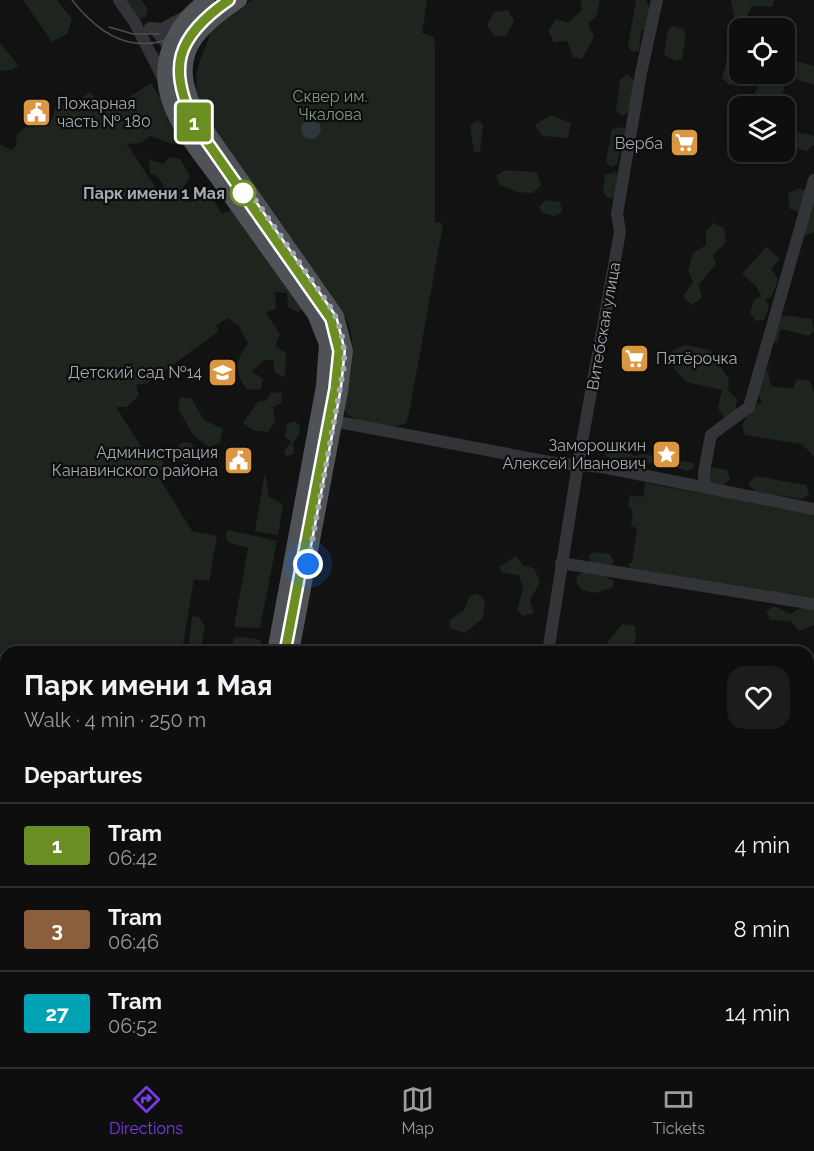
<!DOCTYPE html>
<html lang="en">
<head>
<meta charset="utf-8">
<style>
  body { margin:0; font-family:Raleway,sans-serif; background:#1c1c1c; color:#f1f3f6; height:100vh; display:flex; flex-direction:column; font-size:22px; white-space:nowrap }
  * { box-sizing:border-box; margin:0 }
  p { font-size:20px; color:#9b9c9e }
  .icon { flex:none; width:33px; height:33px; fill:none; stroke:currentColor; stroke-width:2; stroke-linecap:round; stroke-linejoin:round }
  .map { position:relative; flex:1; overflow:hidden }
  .sheet { position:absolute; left:0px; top:646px; width:814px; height:422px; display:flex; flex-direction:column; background:#0e0e0e; border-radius:18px 18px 0 0; box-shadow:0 3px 9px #0003,0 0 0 2px #2e2e2e }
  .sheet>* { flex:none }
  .badge { padding:0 12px; border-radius:4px; font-size:21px; line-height:39px }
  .fabs { position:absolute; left:729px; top:18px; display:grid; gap:12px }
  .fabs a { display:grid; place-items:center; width:66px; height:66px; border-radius:12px; background:#0e0e0e; box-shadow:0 3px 9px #0003,0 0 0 2px #2e2e2e; font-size:30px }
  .you { position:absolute; width:30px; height:30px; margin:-15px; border:4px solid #fff; border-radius:50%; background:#1a73e8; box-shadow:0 0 0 9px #1a73e833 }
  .map>.badge { position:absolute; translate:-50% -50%; box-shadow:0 0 0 3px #fff }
  h2 { padding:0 24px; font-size:22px; line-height:54px }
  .round { display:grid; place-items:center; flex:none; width:63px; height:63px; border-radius:18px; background:#1c1c1c }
  .head { display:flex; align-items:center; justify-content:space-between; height:102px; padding:0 24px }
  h1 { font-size:28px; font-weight:700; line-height:45px }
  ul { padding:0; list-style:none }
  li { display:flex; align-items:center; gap:18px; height:84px; padding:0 24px; border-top:2px solid #2e2e2e }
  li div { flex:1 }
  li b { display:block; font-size:22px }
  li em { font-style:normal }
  li .badge { min-width:66px; font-weight:700; text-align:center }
  .tabs { display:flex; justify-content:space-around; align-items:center; height:84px; border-top:2px solid #2e2e2e; background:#0e0e0e; font-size:16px; color:#9b9c9e }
  .tabs a { display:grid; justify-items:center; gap:3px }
  .tabs .active { color:#7c3aed }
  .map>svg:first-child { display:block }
  .green { fill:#1e251f }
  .water { fill:#2f373c }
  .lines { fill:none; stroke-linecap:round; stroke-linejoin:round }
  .minor { stroke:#333437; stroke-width:12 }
  .major { stroke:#4f5256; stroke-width:16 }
  .tram { stroke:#4c4e52; stroke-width:1.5 }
  .line-casing { stroke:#fff; stroke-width:14 }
  .line { stroke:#6b8e23; stroke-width:9 }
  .walk { stroke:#a5aab2; stroke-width:6; stroke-dasharray:0 10.8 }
  .stop-dot { fill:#fff; stroke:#6b8e23; stroke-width:3 }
  .labels { text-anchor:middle; stroke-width:4.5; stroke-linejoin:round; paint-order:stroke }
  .park-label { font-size:16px; fill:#7f9b7e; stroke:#0d0d0e }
  .poi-label { font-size:16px; fill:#a5aab2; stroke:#0d0d0e; text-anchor:end }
  .stop-label { font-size:16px; font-weight:bold; fill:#a5aab2; stroke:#0d0d0e; text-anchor:end }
  .street-label { font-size:16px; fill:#a5aab2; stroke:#0d0d0e }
</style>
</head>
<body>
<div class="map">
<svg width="814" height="1067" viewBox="0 0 814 1067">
  <rect width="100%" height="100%" fill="#121213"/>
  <path class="green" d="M 23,0 L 57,0 L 72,19 L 67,34 L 52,42 Z
    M 125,0 L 141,0 L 148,9 L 146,17 L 136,19 Z
    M 252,0 L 427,0 L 422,33 L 434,37 L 435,50 L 435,222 L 443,224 L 409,414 L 406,423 C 392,431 358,424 346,413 L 344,407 C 350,374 359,350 346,318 L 219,142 L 199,99 L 192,92 L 197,87 C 193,61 212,43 210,28 Z
    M 580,0 L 600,0 L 597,15 L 588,24 L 594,37 L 582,59 L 573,57 L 567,41 L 554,42 L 548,31 L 556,19 L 568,23 L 582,10 Z
    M 636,0 L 646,0 L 652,15 L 649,26 L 641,31 L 639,51 L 632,52 L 628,47 Z
    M 731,0 L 774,0 L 772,7 L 752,6 L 746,18 L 735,20 Z
    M 508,10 L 514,21 L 506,36 L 494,36 L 487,25 L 494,12 Z
    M 673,26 L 683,29 L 686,36 L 682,59 L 675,61 L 664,55 L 668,30 Z
    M 732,41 L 739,42 L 740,74 L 749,74 L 745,84 L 729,85 L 722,78 Z
    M 0,43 L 18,65 L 12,70 L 0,71 Z
    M 785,58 L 814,66 L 814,85 L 790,77 L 783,79 L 784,90 L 775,106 L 757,106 L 752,98 L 765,74 L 784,74 Z
    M 627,74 L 634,80 L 629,112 L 622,116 L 616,111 L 620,80 Z
    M 151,83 L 167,109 L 167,121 L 179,121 L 187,133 L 175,145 L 150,136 L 140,143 L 127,144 L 160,194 L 164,186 L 157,176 L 150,174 L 149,159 L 163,164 L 170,157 L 180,159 L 190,176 L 182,190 L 191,203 L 197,195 L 212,198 L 222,214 L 234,209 L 289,283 L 289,292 L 304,298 L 305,309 L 298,312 L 288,307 L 287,293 L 275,292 L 276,308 L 266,313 L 280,334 L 275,346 L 286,353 L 285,377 L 275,373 L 273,360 L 265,360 L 252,371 L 263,379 L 261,389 L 247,390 C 234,371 234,362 248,344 L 239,326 L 227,318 L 216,326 L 219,331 L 148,383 L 136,385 L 139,395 L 127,407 L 116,407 L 149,459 L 162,460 L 166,467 L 156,473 L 192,531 L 217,536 L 209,581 L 194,579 L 183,645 L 189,646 L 192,616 L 199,617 L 205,627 L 200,652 L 6,652 L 6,900 L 0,898 L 0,144 L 11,150 L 16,146 L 17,134 L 33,122 L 51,121 L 57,104 L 73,105 L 90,92 L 104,110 L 120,107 L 128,98 Z
    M 551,115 L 571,123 L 568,138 L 542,136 L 535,125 Z
    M 478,120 L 483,125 L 480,152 L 474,152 L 470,125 Z
    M 623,127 L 629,134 L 627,146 L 620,150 L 617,165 L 611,167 L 606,161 L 612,129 Z
    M 785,129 L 814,136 L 814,145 L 807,151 L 789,146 L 787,156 L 777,158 L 765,152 L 784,152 Z
    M 505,170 L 537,172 L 541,186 L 532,193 L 517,192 L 500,185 L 496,176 Z
    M 615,172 L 621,179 L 616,198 L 608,198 L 603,192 L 605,175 Z
    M 800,188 L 814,197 L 814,232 L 806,236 L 797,229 L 805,214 L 790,209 L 788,193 Z
    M 545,200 L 560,202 L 562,212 L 554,216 L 542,213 L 539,207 Z
    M 714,223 L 724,228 L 726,242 L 713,255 L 716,264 L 699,284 L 702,298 L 691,305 L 683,296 L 693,282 L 688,271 L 693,253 L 706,245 L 706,231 Z
    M 766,247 L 780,259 L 771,269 L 778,279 L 772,296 L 765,300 L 769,306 L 764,320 L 756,321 L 750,313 L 754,299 L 761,296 L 756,286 L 742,274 Z
    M 784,315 L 812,319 L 814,331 L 809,336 L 781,329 L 777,342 L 769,343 L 771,320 Z
    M 686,345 L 710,350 L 729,380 L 728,390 L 737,399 L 735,415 L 726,420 L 718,408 L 722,390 L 686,382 L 671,365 L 673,350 Z
    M 761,371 L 768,371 L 771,386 L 793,389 L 797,379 L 810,381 L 814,392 L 814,466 L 814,457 L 802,444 L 745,435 L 742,425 L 753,406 L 762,403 L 757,393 Z
    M 271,392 L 282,393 L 281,403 L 273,407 L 275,421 L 268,432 L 253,430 L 243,423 L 258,401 L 266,401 Z
    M 180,397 L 191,398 L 204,420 L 223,429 L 220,443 L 209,447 L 193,435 L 178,408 Z
    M 294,421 L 300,426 L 299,435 L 293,442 L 294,454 L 286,456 L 284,451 L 291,442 L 285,437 L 287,424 Z
    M176 452a10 10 0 1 1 20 0a10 10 0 1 1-20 0Z
    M 608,446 L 628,451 L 634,456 L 643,454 L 693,463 L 694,468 L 687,471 L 659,462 L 644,464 L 633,458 L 608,458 L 602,450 Z
    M 713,467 L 727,470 L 730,479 L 723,486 L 710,484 L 706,475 Z
    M 265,473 L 269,497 L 283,504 L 278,535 L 255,531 Z
    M 755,476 L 806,485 L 809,494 L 803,499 L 756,492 L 748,484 Z
    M 645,483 L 717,496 L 722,490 L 751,503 L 814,513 L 814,598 L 787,593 L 783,598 L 768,590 L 658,573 L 655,575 L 632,572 L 628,564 L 632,562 L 637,529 L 631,525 L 633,511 L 628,505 L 630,495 L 643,497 Z
    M 229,530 L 277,541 L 260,628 L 234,627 L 248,548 L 228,542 L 225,534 Z
    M 594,552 L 610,554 L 614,562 L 607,568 L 591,565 L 589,556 Z
    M 516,556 L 524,566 L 534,568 L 540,582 L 530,600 L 534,613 L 523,616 L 517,610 L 523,589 L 519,575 L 502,573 L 499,567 Z
    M 592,571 L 614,581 L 613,587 L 596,593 L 582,590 L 576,582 L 578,574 Z
    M 478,593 L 485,601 L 483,618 L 465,633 L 449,628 L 450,620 L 464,610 L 469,597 Z
    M 773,606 L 791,614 L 801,607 L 814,608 L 814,625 L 799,631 L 790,621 L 770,620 L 766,612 Z
    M 622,624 L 635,626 L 636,639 L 630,652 L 603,652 L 603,648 Z
    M 243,637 L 261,640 L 259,652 L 231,652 L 234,638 Z
    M 814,880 L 814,937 L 811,939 L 809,957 L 809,884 Z
    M 79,1062 L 195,1062 L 195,1067 L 86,1067 Z"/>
  <path class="water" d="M301 129a10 10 0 1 1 20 0a10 10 0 1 1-20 0Z"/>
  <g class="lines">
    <path class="minor" d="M 119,0 L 135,23 L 164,80
      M 150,28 L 162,29 L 186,16
      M 155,29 L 170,48 L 182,78
      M 328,420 L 555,463 L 602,467 L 814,509
      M 704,487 L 704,472 L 711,435 L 749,407 L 814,180
      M 561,563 L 814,604
      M 548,652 L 578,464 L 620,232 L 617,214 L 641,73 L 657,0
      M 808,884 L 814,848
      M 507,1062 L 516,1067
      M 780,1067 L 781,1062"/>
    <path class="major" d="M 207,0 C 180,19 161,51 166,86 C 172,123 201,154 222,184 C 253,228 284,271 315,314 L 327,344 L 324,386 L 275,652
      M 239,0 C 185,37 169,61 201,123 L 336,316 L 345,351 L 340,391 L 291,652
      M 201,1067 L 201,1062
      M 219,1067 L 219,1062"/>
    <path class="tram" d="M 72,0 C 99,34 131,55 175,37 L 229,0
      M 202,11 C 165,51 165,85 192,131 L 320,312 L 333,343 L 330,387 L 280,652
      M 109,27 L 133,34 L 159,34
      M 207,1067 L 208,1062"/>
  </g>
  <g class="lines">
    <defs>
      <path id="line" d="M 229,0 C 176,37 166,68 196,126 L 331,319 L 339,351 L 335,389 L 285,652"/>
    </defs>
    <use href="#line" class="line-casing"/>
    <use href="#line" class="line"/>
    <path class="walk" d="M 243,193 L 247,188 L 329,305 C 341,324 345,343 344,366 L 308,564"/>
  </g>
  <defs>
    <symbol id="civic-square" viewBox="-11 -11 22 22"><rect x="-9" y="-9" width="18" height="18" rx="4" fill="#db9642" stroke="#0d0d0e"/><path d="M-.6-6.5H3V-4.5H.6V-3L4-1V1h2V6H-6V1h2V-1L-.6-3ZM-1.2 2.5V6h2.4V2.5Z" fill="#fff"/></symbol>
    <symbol id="supermarket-square" viewBox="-11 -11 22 22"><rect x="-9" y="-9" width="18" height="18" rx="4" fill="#db9642" stroke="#0d0d0e"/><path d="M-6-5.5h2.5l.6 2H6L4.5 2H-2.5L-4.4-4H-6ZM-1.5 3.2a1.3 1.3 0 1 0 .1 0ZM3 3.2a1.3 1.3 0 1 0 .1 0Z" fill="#fff"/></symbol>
    <symbol id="school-square" viewBox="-11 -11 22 22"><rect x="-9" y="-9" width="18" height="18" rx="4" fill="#db9642" stroke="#0d0d0e"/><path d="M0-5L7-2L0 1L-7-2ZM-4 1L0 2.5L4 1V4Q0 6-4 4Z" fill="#fff"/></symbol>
    <symbol id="sight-square" viewBox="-11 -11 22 22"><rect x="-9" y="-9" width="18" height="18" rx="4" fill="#db9642" stroke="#0d0d0e"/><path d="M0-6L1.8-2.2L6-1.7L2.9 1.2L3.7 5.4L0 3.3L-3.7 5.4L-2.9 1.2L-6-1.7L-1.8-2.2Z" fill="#fff"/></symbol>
  </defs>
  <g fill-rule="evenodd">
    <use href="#civic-square" x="20" y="96" width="33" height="33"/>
    <use href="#supermarket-square" x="668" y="126" width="33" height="33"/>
    <use href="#supermarket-square" x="618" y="342" width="33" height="33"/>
    <use href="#school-square" x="206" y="356" width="33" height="33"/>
    <use href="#sight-square" x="650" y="438" width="33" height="33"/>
    <use href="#civic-square" x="222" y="444" width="33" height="33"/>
  </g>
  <circle class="stop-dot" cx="243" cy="193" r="12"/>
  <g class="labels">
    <g class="park-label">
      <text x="330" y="102">Сквер им.<tspan x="330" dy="18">Чкалова</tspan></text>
    </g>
    <g class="poi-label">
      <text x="57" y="109" text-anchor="start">Пожарная<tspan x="57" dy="18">часть № 180</tspan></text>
      <text x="663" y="149">Верба</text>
      <text x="656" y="364" text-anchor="start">Пятёрочка</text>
      <text x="202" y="378">Детский сад №14</text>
      <text x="646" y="451">Заморошкин<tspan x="646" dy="18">Алексей Иванович</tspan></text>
      <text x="218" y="458">Администрация<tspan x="218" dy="18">Канавинского района</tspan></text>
    </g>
    <g class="stop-label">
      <text x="225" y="199">Парк имени 1 Мая</text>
    </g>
    <g class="street-label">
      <text transform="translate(603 326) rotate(-80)" y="6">Витебская улица</text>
    </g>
  </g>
</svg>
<div class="fabs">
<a><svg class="icon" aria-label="locate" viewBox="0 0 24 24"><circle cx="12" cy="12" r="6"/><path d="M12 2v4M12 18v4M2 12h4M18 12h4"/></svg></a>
<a><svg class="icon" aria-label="layers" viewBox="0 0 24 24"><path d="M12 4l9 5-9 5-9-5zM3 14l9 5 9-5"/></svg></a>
</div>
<div class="you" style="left:308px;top:564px"></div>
<b class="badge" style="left:194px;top:122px;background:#6b8e23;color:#fff">1</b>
<section class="sheet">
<div class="head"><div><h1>Парк имени 1 Мая</h1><p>Walk · 4 min · 250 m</p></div><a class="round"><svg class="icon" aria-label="heart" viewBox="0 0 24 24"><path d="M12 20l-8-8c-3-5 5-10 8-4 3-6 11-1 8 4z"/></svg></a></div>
<h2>Departures</h2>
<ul>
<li><span class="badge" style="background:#6b8e23;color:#fff">1</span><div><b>Tram</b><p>06:42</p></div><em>4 min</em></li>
<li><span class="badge" style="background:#8b5e3c;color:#fff">3</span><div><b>Tram</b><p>06:46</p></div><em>8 min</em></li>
<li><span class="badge" style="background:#00a3b4;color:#fff">27</span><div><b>Tram</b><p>06:52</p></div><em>14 min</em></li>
</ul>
</section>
</div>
<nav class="tabs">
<a class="active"><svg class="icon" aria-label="directions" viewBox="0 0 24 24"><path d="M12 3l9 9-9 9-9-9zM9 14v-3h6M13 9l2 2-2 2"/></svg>Directions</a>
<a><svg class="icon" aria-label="map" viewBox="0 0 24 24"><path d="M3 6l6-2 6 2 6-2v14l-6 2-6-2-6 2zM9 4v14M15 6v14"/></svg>Map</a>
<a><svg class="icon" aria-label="tickets" viewBox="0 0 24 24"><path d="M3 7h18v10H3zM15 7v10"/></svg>Tickets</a>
</nav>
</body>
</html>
